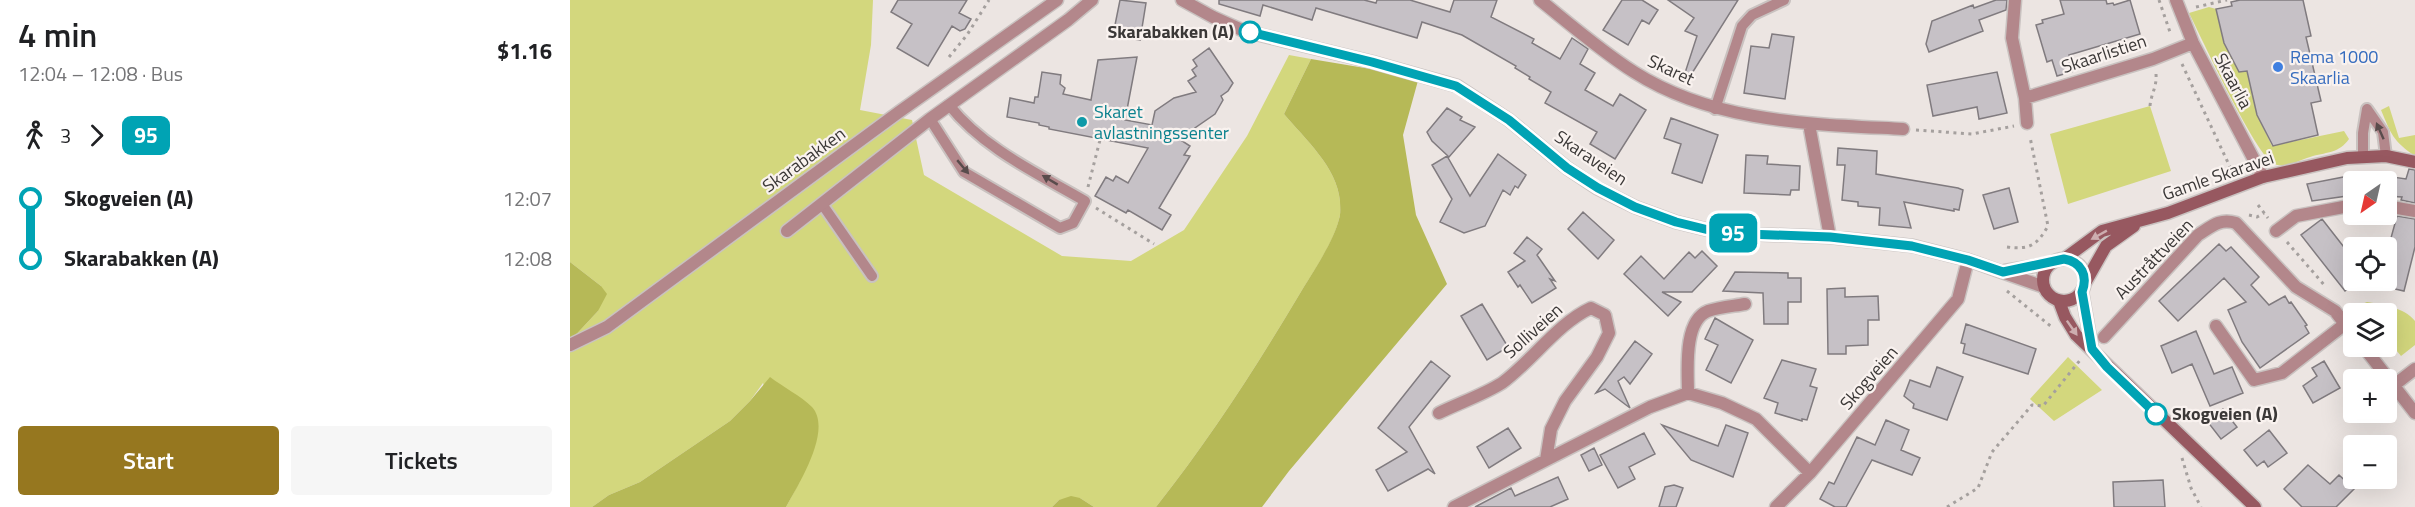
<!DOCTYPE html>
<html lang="en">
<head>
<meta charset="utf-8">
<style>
  body { margin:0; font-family:"Titillium Web",sans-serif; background:#f6f6f6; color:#202124; height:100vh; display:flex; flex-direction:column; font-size:22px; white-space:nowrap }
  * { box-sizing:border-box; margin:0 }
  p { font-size:20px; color:#757577 }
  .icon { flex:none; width:33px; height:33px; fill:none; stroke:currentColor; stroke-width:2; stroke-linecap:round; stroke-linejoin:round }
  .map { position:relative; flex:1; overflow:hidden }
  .drawer { display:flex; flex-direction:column; background:#fff; width:570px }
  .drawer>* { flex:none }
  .badge { padding:0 12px; border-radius:9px; font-size:21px; line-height:39px }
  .needle { width:39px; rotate:214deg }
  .buttons { position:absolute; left:1773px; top:171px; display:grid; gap:12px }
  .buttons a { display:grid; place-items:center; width:54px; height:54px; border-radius:6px; background:#fff; box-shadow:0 6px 24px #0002; font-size:30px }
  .map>.badge { position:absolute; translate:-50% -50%; box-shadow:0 0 0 3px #fff }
  .legs { display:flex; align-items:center; gap:9px; height:66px; padding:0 18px; font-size:20px }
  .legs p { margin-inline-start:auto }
  .summary { display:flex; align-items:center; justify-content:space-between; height:102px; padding:0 18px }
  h1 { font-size:33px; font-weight:600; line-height:45px }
  .button { display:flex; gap:12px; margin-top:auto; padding:12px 18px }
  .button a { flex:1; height:69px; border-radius:6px; background:#96771f; color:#fff; font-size:24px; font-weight:600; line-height:69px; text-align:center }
  .button a+a { background:#f6f6f6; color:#202124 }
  ul { padding:0 18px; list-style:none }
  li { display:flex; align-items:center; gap:21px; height:60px; font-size:22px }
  li i { display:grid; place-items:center; width:9px; height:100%; margin:0 8px; background:currentColor }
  li i::after { content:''; width:15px; height:15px; margin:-8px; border:4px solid; border-radius:50%; background:#fff }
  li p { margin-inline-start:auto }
  li:first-child i { background:linear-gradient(#0000 50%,currentColor 0) }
  li:last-child i { background:linear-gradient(currentColor 50%,#0000 0) }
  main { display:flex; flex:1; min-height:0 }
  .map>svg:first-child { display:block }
  .green { fill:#d3d77d }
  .forest { fill:#b6b957 }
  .building { fill:#c6c1c6; stroke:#807b7f; stroke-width:1.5 }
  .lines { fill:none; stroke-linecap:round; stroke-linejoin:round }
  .lane-casing { stroke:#c9c2c0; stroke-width:14 }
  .street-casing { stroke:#c9c2c0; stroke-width:15 }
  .secondary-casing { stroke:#c9c2c0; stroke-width:15 }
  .path { stroke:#a5a09e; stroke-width:3; stroke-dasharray:3 4.5; stroke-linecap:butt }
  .lane { stroke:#b3878b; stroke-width:10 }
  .street { stroke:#b3878b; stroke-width:12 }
  .secondary { stroke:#975860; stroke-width:12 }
  .oneway { fill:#594c4c }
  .oneway2 { fill:#cdadaf }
  .line-1-casing { stroke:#fff; stroke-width:14 }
  .line-1 { stroke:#00a3b4; stroke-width:9 }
  .stop-1-dot { fill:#fff; stroke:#00a3b4; stroke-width:3 }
  .shop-dot { fill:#3f7fe0; stroke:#f9f2ef; stroke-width:2 }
  .culture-dot { fill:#0f9aa8; stroke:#f9f2ef; stroke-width:2 }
  .labels { text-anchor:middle; stroke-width:4.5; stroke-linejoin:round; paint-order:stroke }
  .stop-label { font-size:18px; font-weight:bold; fill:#3b3837; stroke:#f9f2ef; text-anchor:end }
  .street-label { font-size:18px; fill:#3b3837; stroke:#f9f2ef }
  .shop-label { font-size:18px; fill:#366cbe; stroke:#f9f2ef; text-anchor:start }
  .culture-label { font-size:18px; fill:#0d838f; stroke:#f9f2ef; text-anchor:start }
</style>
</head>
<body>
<main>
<section class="drawer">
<div class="summary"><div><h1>4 min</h1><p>12:04 – 12:08 · Bus</p></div><b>$1.16</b></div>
<div class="legs"><svg class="icon" aria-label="walk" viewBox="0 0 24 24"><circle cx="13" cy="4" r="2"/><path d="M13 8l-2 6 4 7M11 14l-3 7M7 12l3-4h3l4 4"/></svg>3<svg class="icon" aria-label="forward" viewBox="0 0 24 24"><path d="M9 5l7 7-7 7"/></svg><b class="badge" style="background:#00a3b4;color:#fff">95</b></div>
<ul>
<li><i style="color:#00a3b4"></i><b>Skogveien (A)</b><p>12:07</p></li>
<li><i style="color:#00a3b4"></i><b>Skarabakken (A)</b><p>12:08</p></li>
</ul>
<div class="button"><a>Start</a><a>Tickets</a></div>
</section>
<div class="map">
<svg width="1845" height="507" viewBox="0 0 1845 507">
  <rect width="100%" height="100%" fill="#ece5e2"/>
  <path class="green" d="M 0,0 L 303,0 L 301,45 L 290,110 L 342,120 L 354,175 L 492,256 L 561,261 L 614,230 L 677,136 L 719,55 L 741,59 L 714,114 C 735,139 767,167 770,201 C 770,206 771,214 769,219 C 764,242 741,275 729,295 C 685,369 639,440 586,507 L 524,507 L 510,498 L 489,500 L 482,507 L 216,507 L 230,481 L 193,383 L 180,401 L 160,421 L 70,482 L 39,495 L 22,507 L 0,507 L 0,341 L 28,311 L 31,286 L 0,262 Z
    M 1639,7 L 1646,9 L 1654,43 L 1669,72 L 1677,71 L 1687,115 L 1702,146 L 1774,131 L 1779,139 C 1769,153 1758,152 1743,156 C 1732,159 1715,169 1704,164 C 1686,156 1631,37 1619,13 Z
    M 1580,106 L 1601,171 L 1498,204 L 1480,134 Z
    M 1819,106 L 1829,138 L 1845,135 L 1845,156 C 1823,141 1821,134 1811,110 Z
    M 1797,302 C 1813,305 1834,307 1845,321 L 1845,345 L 1831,356 L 1817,339 L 1816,314 L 1794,313 L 1787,306 Z
    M 1498,357 L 1532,390 L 1484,421 L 1460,399 Z"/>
  <path class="forest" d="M 741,59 L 849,77 L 833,135 L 846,215 L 877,284 L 719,471 L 692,507 L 586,507 C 639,440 685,369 729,295 C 741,275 764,241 769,219 C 771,214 770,206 770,201 C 767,167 735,139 714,114 Z
    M 0,262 L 31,286 L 37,294 L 28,311 L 0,341 Z
    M 200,377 C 213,387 231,396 242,407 C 263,430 228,485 216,507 L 22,507 L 39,495 L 70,482 L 160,421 L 180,401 Z
    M 501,496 L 510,498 L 524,507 L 482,507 L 489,500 Z"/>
  <path class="building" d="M 328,0 L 397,0 L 389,13 L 401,19 L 395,29 L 390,31 L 382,26 L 358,66 L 327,48 L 342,24 L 321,12 Z
    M 550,0 L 576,3 L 570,40 L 543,35 Z
    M 649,0 L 794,0 L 806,3 L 807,0 L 840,0 L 880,12 L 884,0 L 927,0 L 921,17 L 964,39 L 962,43 L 990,59 L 1002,38 L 1018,49 L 1010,64 L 1025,73 L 1015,90 L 1043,106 L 1050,94 L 1076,110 L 1045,159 L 1020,144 L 1027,132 L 975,103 L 981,92 L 959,79 L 960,77 L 945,68 L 946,66 L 892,35 L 852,22 L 847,38 L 746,8 L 742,20 L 693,5 L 690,16 L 649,4 Z
    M 1052,0 L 1072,0 L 1088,10 L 1079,24 L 1072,20 L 1058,45 L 1033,30 Z
    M 1098,0 L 1168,0 L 1119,78 L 1114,76 L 1127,36 L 1115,31 L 1124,18 Z
    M 1426,0 L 1437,0 L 1436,10 L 1409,20 L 1413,31 L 1359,52 L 1356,44 L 1362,21 L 1403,5 L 1404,8 Z
    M 1490,0 L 1536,0 L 1537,4 L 1543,3 L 1544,5 L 1560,0 L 1570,34 L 1499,55 L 1504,71 L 1487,76 L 1482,60 L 1477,62 L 1466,25 L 1473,23 L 1472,20 L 1494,14 Z
    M 1670,0 L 1733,0 L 1741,36 L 1736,37 L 1751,101 L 1741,103 L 1748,135 L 1703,146 L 1687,115 L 1677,71 L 1669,72 L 1654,43 L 1646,9 L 1662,6 L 1661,2 Z
    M 1202,34 L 1224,37 L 1215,99 L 1174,93 L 1181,46 L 1199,48 Z
    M 639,48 L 663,83 L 658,91 L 651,96 L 653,100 L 645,114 L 609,139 L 620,146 L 614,155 L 620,156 L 589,208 L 601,215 L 592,230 L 558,210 L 556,213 L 525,196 L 536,177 L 543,181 L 546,176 L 558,183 L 578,148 L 479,129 L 479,127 L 469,125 L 469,123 L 437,117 L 440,98 L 464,103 L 465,97 L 468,97 L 472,72 L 491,75 L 490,84 L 495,88 L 493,94 L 521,100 L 528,60 L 567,57 L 555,120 L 582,125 L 585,111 L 604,98 L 626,92 L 618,81 L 626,76 L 622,70 L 627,66 L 623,60 Z
    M 1427,72 L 1437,113 L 1409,119 L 1407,107 L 1363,116 L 1357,85 Z
    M 877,108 L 892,117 L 890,120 L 905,127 L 879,157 L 862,141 L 857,132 Z
    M 1101,118 L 1148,135 L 1132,183 L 1102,173 L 1111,144 L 1094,138 Z
    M 1268,148 L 1307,151 L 1306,174 L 1388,188 L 1393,190 L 1389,210 L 1384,209 L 1384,211 L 1334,202 L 1341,228 L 1309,225 L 1310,208 L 1288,206 L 1288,202 L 1272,200 L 1275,165 L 1267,165 Z
    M 928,154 L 956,175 L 948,188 L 945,186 L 940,195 L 933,190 L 915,226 L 894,233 L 870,222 L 882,199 L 862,165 L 877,156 L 900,196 Z
    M 1176,155 L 1198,156 L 1197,164 L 1230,166 L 1229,190 L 1221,190 L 1220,195 L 1174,193 Z
    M 1839,169 L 1845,170 L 1845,203 L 1831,200 L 1832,197 L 1816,196 L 1816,176 L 1836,179 Z
    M 1784,175 L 1784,195 L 1742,201 L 1737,184 Z
    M 1439,188 L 1448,222 L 1424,229 L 1413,195 Z
    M 1013,212 L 1044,240 L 1028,259 L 998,229 Z
    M 1827,216 L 1845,219 L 1845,247 L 1834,291 L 1816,287 L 1816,256 Z
    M 1752,219 L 1784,260 L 1784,284 L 1775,291 L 1731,235 Z
    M 957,237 L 972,249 L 967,255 L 985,281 L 980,279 L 986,288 L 962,303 L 950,285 L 948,287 L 938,272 L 955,261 L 944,253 Z
    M 1649,244 L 1656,251 L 1661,247 L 1689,277 L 1681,285 L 1699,305 L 1715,296 L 1719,303 L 1721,302 L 1737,325 L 1735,326 L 1739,333 L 1690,368 L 1672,342 L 1658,310 L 1676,302 L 1654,278 L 1608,321 L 1589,301 Z
    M 1132,251 L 1147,266 L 1122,292 L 1092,292 L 1111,302 L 1098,316 L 1054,274 L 1071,256 L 1094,279 L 1119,252 L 1125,258 Z
    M 1165,272 L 1218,273 L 1218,278 L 1231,278 L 1231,302 L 1218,302 L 1218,324 L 1194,324 L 1193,293 L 1153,291 Z
    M 1275,288 L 1275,297 L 1308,296 L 1309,320 L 1298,320 L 1298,345 L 1276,346 L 1276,354 L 1258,354 L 1257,289 Z
    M 912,304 L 938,347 L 917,360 L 891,316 Z
    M 1145,318 L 1183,340 L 1161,383 L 1136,370 L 1148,345 L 1135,339 Z
    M 1396,324 L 1466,349 L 1458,374 L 1393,353 L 1395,344 L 1391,343 Z
    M 1626,331 L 1644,374 L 1662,367 L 1673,393 L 1640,406 L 1622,364 L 1602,373 L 1591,346 Z
    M 1065,341 L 1082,354 L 1060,384 L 1054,377 L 1048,381 L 1060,408 L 1035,389 L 1026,393 Z
    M 1212,360 L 1246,369 L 1240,386 L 1247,388 L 1237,420 L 1232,419 L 1232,421 L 1205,413 L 1208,403 L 1194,398 Z
    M 861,361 L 880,376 L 839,427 L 865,474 L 858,469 L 818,491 L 806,470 L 837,452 L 808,428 Z
    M 1754,361 L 1770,388 L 1743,403 L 1733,386 L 1747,376 L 1742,368 Z
    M 1367,367 L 1393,377 L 1377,420 L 1343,408 L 1344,404 L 1334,396 L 1340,380 L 1360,387 Z
    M 1653,409 L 1667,427 L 1651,439 L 1637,421 Z
    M 1316,420 L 1339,430 L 1331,450 L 1350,458 L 1342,475 L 1302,460 L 1276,507 L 1265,507 L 1250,499 L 1259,482 L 1264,484 L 1287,437 L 1305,445 Z
    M 1092,425 L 1148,446 L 1156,425 L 1178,433 L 1163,477 L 1121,460 Z
    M 938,428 L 951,448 L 919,468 L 907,447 Z
    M 1699,430 L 1717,453 L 1698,467 L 1694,461 L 1687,466 L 1674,450 Z
    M 1074,433 L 1085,454 L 1059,467 L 1065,479 L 1048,488 L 1030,455 Z
    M 1024,448 L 1032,465 L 1019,471 L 1011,455 Z
    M 1738,465 L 1760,484 L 1769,475 L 1784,489 L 1766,507 L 1732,507 L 1714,489 Z
    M 988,477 L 998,499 L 980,507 L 905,507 L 941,488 L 945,496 Z
    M 1593,480 L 1595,507 L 1544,507 L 1543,482 Z
    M 1104,485 L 1113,488 L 1106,507 L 1089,507 L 1095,487 Z"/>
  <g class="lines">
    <defs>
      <path id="lane" d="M 1145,109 L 1172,26 L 1182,15 L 1214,0
        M 1797,109 L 1813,132 L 1816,156
        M 360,119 L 394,172 L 490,228 L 503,223 L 515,201 C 467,173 414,149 379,105
        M 1793,157 L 1793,133 L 1797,109
        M 252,204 L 302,276"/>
      <path id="street" d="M 612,0 L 643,17 L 674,31 L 802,62 L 887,86 L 939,120 L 997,168 L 1027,188 L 1065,207 L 1106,222 L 1151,233 L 1260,237 L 1343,246 L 1398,260 L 1474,287
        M 970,0 C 1001,25 1031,51 1064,72 C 1144,123 1242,124 1333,129
        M 1445,0 L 1442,38 L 1455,98 L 1457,123
        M 1606,0 L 1623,43 L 1693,177
        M 1455,98 L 1583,59 L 1623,43
        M 1239,124 L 1260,237
        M 1816,206 L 1845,211
        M 217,231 L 360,119 L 498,20 L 522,0
        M 1706,231 L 1726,216 L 1784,205
        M 1435,271 L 1482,263
        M 1646,326 L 1684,380 L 1712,373 L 1775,324 L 1784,334
        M 1534,337 L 1628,235 C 1642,226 1650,218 1666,223 L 1726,287 L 1765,311 L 1775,324
        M 0,345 L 37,327 L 329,112 L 487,0
        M 1793,346 L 1845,413
        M 1823,386 L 1845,369
        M 1118,393 C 1118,371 1113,321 1138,311 C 1150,307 1164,306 1175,304
        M 869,413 C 889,403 913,395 932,383 C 962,361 988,323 1021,308 L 1035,315 L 1039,333 L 1027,357 L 995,401 L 981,429 L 976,460
        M 884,507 L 1080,407 L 1118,393 L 1152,403 L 1186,419 L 1240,473
        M 1206,507 L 1240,473 L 1388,299 L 1398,260"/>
      <path id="secondary" d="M 1494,259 L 1532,231 L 1598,213 L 1693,177 L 1777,158 L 1816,156 L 1845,162
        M1473 280a21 21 0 1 1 42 0a21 21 0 1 1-42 0Z
        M 1515,283 L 1536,246 L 1564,226
        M 1512,292 L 1522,349
        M 1489,301 L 1495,317 L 1506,335 L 1685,507"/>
    </defs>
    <use href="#lane" class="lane-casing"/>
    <use href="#street" class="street-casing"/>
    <use href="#secondary" class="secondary-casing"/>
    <path class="path" d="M 1589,0 L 1601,35
      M 1626,7 L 1657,0
      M 379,57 L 397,35 L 419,0
      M 1612,64 L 1660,167
      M 1580,106 C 1581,94 1587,87 1586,74
      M 1346,130 L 1402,134 L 1444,126
      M 518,187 L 531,136
      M 1688,205 L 1698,218
      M 526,208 L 584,244
      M 1679,215 L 1687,217 L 1694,213
      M 1717,242 L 1756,287
      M 1437,247 C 1460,250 1467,245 1478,226 L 1460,137
      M 1437,291 L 1483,328
      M 1612,458 L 1621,488 L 1631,507
      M 1377,507 L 1408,488 L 1422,452 L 1462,405 L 1473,406 L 1511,359"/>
    <use href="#lane" class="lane"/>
    <use href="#street" class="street"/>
    <use href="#secondary" class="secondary"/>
  </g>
  <defs><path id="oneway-solid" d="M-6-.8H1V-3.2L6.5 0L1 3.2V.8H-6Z" transform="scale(1.5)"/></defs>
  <g class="oneway">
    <use href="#oneway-solid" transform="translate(1810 131) rotate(-114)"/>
    <use href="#oneway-solid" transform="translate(393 167) rotate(50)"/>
    <use href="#oneway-solid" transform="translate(480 180) rotate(-149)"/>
  </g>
  <g class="oneway2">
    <use href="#oneway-solid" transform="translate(1529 235) rotate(151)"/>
    <use href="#oneway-solid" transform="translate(1502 328) rotate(55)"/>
  </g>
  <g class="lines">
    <defs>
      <path id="line-1" d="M 680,32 L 802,62 L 886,86 L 939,120 L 997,168 L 1028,188 L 1065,207 L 1106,222 L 1151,233 L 1260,237 L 1342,246 L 1398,260 L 1433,272 L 1494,259 C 1512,262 1518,276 1512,292 L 1522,349 L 1537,367 L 1586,414"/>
    </defs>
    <use href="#line-1" class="line-1-casing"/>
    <use href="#line-1" class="line-1"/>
  </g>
  <g class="stop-1-dot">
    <circle cx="680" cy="32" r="10"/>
    <circle cx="1586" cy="414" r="10"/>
  </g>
  <circle class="shop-dot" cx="1708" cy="67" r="6"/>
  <circle class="culture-dot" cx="512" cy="122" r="6"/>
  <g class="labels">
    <g class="stop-label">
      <text x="664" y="38">Skarabakken (A)</text>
      <text x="1602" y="420" text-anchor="start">Skogveien (A)</text>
    </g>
    <g class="street-label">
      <text transform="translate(1534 54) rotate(-18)" y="6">Skaarlistien</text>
      <text transform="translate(1101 70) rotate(25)" y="6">Skaret</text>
      <text transform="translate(1663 81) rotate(62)" y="6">Skaarlia</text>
      <text transform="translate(1021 158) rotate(34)" y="6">Skaraveien</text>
      <text transform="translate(234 160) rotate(-36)" y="6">Skarabakken</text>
      <text transform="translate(1648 176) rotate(-19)" y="6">Gamle Skaravei</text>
      <text transform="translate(1584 259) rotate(-46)" y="6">Austråttveien</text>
      <text transform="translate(963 331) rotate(-42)" y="6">Solliveien</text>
      <text transform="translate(1299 378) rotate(-49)" y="6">Skogveien</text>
    </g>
    <g class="shop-label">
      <text x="1720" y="63">Rema 1000<tspan x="1720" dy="21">Skaarlia</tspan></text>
    </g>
    <g class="culture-label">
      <text x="524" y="118">Skaret<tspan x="524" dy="21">avlastningssenter</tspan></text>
    </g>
  </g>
</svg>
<div class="buttons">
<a><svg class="needle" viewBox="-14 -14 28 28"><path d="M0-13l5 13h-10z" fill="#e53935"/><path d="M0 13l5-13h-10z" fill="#757577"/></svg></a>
<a><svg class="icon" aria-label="locate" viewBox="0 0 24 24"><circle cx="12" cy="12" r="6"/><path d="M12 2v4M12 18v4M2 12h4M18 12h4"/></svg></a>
<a><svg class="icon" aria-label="layers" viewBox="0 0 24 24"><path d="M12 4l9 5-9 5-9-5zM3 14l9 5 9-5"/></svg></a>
<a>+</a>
<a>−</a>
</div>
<b class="badge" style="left:1163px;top:233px;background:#00a3b4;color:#fff">95</b>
</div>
</main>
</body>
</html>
